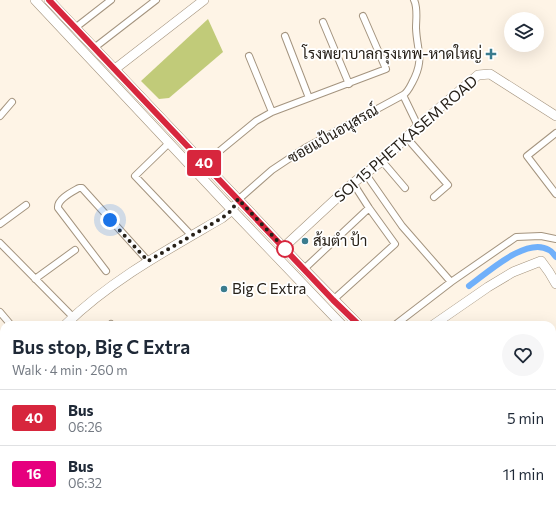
<!DOCTYPE html>
<html lang="en">
<head>
<meta charset="utf-8">
<style>
  body { margin:0; font-family:Commissioner,Sarabun,sans-serif; background:#f6f6f7; color:#1f2937; height:100vh; display:flex; flex-direction:column; font-size:15px; white-space:nowrap }
  * { box-sizing:border-box; margin:0 }
  p { font-size:13px; color:#747a83 }
  .icon { flex:none; width:22px; height:22px; fill:none; stroke:currentColor; stroke-width:2; stroke-linecap:round; stroke-linejoin:round }
  .map { position:relative; flex:1; overflow:hidden }
  .drawer { position:absolute; left:0px; top:321px; width:556px; height:188px; display:flex; flex-direction:column; background:#fff; border-radius:12px 12px 0 0; box-shadow:0 4px 16px #0002 }
  .drawer>* { flex:none }
  .badge { padding:0 8px; border-radius:3px; font-size:14px; line-height:26px }
  .tools { position:absolute; left:504px; top:12px; display:grid; gap:8px }
  .tools a { display:grid; place-items:center; width:40px; height:40px; border-radius:50%; background:#fff; box-shadow:0 4px 16px #0002; font-size:20px }
  .you { position:absolute; width:20px; height:20px; margin:-10px; border:3px solid #fff; border-radius:50%; background:#1a73e8; box-shadow:0 0 0 6px #1a73e833 }
  .map>.badge { position:absolute; translate:-50% -50%; box-shadow:0 0 0 2px #fff }
  .round { display:grid; place-items:center; flex:none; width:42px; height:42px; border-radius:21px; background:#f6f6f7 }
  .overview { display:flex; align-items:center; justify-content:space-between; height:68px; padding:0 12px }
  h1 { font-size:19px; font-weight:600; line-height:30px }
  ul { padding:0; list-style:none }
  li { display:flex; align-items:center; gap:12px; height:56px; padding:0 12px; border-top:1px solid #e0e1e3 }
  li div { flex:1 }
  li b { display:block; font-size:15px }
  li em { font-style:normal }
  li .badge { min-width:44px; font-weight:700; text-align:center }
  .map>svg:first-child { display:block }
  .green { fill:#c1cb79 }
  .lines { fill:none; stroke-linecap:round; stroke-linejoin:round }
  .canal { stroke:#70b0fa; stroke-width:6 }
  .street-casing { stroke:#a4947f; stroke-width:8 }
  .secondary-casing { stroke:#a4947f; stroke-width:10 }
  .street { stroke:#fff; stroke-width:6 }
  .secondary { stroke:#fff; stroke-width:9 }
  .line-casing { stroke:#fff; stroke-width:9 }
  .line { stroke:#d7263d; stroke-width:6 }
  .walk { stroke:#272119; stroke-width:4; stroke-dasharray:0 7.2 }
  .poi-dot { fill:#3b7c8e; stroke:#fff; stroke-width:1.5 }
  .stop-dot { fill:#fff; stroke:#d7263d; stroke-width:2 }
  .labels { text-anchor:middle; stroke-width:3.5; stroke-linejoin:round; paint-order:stroke }
  .poi-label { font-size:15px; fill:#272119; stroke:#fff; text-anchor:start }
  .street-label { font-size:15px; fill:#272119; stroke:#fff }
</style>
</head>
<body>
<div class="map">
<svg width="556" height="509" viewBox="0 0 556 509">
  <rect width="100%" height="100%" fill="#fef4e6"/>
  <path class="green" d="M 208,19 L 223,52 L 169,98 L 159,99 L 141,81 Z"/>
  <g class="lines">
    <path class="canal" d="M 469,286 C 487,273 527,236 549,250 C 552,251 554,255 556,257"/>
    <defs>
      <path id="street" d="M 323,22 L 349,84
        M 75,28 L 111,0
        M 285,36 L 309,98
        M 94,48 L 156,0
        M 249,56 L 272,112
        M 403,95 C 407,93 410,87 412,83 C 425,59 417,52 416,28 C 416,19 418,8 414,0
        M 0,116 L 12,102
        M 556,133 L 527,156 L 556,194
        M 406,137 L 448,185 L 434,197
        M 169,143 L 135,176 L 192,236
        M 382,161 L 405,188
        M 205,163 L 256,121 L 272,112 L 386,69 L 363,16
        M 365,173 L 402,226 L 451,282
        M 239,199 L 272,170 L 305,148 L 403,95 L 418,126
        M 0,224 L 26,205
        M 0,243 L 73,317
        M 304,269 L 369,208
        M 106,271 L 58,208 C 57,199 72,192 79,188 L 82,188 L 148,261
        M 35,279 L 75,250
        M 333,300 L 395,244 L 369,208 L 353,183
        M 0,312 L 11,325
        M 110,325 L 111,324
        M 395,325 L 451,282 L 516,237 L 541,236 L 556,239
        M 0,353 L 4,358
        M 552,380 L 556,385
        M 552,426 L 556,423
        M 0,435 L 4,439
        M 38,505 L 38,509
        M 301,505 L 305,509
        M 120,509 L 126,505
        M 232,509 L 235,505
        M 372,509 L 377,505
        M 473,509 L 477,505"/>
      <path id="secondary" d="M 35,0 L 232,210 L 342,325
        M 49,0 L 304,269 L 359,325
        M 115,69 L 204,0
        M 284,247 L 353,183 L 382,161 L 418,126 L 478,75 L 490,74 L 556,116
        M 65,325 C 111,280 167,250 222,218 L 232,210 L 234,206
        M 433,325 L 488,287 L 513,272 L 541,261 L 549,272 L 556,284
        M 0,392 L 4,388
        M 552,462 L 556,458
        M 552,480 L 556,476
        M 507,505 L 510,509
        M 276,509 L 278,505
        M 524,509 L 527,505"/>
    </defs>
    <use href="#street" class="street-casing"/>
    <use href="#secondary" class="secondary-casing"/>
    <use href="#street" class="street"/>
    <use href="#secondary" class="secondary"/>
  </g>
  <g class="lines">
    <defs>
      <path id="line" d="M 49,0 L 333,300 L 359,325"/>
    </defs>
    <use href="#line" class="line-casing"/>
    <use href="#line" class="line"/>
    <path class="walk" d="M 110,220 L 148,261 L 222,218 L 232,210 L 238,199 L 285,249"/>
  </g>
  <g class="poi-dot">
    <path d="M489 48h4v4h4v4h-4v4h-4v-4h-4v-4h4z"/>
    <circle cx="305" cy="241" r="4"/>
    <circle cx="224" cy="289" r="4"/>
  </g>
  <circle class="stop-dot" cx="285" cy="249" r="8"/>
  <g class="labels">
    <g class="poi-label">
      <text x="482" y="59" text-anchor="end">โรงพยาบาลกรุงเทพ-หาดใหญ่</text>
      <text x="313" y="246">ส้มตำ ป้า</text>
      <text x="232" y="294">Big C Extra</text>
    </g>
    <g class="street-label">
      <text transform="translate(333 134) rotate(-30)" y="5">ซอยแป้นอนุสรณ์</text>
      <text transform="translate(406 139) rotate(-41)" y="5">SOI 15 PHETKASEM ROAD</text>
    </g>
  </g>
</svg>
<div class="tools">
<a><svg class="icon" aria-label="layers" viewBox="0 0 24 24"><path d="M12 4l9 5-9 5-9-5zM3 14l9 5 9-5"/></svg></a>
</div>
<div class="you" style="left:110px;top:220px"></div>
<b class="badge" style="left:204px;top:163px;background:#d7263d;color:#fff">40</b>
<section class="drawer">
<div class="overview"><div><h1>Bus stop, Big C Extra</h1><p>Walk · 4 min · 260 m</p></div><a class="round"><svg class="icon" aria-label="heart" viewBox="0 0 24 24"><path d="M12 20l-8-8c-3-5 5-10 8-4 3-6 11-1 8 4z"/></svg></a></div>
<ul>
<li><span class="badge" style="background:#d7263d;color:#fff">40</span><div><b>Bus</b><p>06:26</p></div><em>5 min</em></li>
<li><span class="badge" style="background:#e6007e;color:#fff">16</span><div><b>Bus</b><p>06:32</p></div><em>11 min</em></li>
</ul>
</section>
</div>
</body>
</html>
